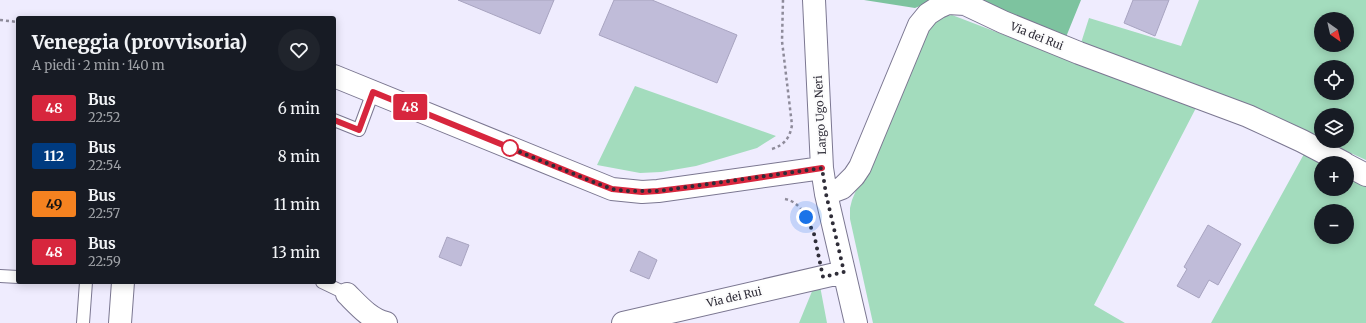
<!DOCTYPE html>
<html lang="it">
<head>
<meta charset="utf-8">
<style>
  body { margin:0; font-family:Merriweather,serif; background:#20242c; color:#f1f3f6; height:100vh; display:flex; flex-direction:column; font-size:15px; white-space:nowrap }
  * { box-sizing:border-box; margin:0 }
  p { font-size:13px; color:#9ea1a6 }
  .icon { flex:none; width:22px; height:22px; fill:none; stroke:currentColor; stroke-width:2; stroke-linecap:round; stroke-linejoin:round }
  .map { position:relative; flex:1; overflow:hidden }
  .details { position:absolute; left:16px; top:16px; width:320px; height:268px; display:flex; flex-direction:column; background:#171b24; border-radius:4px; box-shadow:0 2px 10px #0003 }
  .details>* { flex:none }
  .badge { padding:0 8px; border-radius:3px; font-size:14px; line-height:26px }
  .needle { width:26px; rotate:146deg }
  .fabs { position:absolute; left:1314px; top:12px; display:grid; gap:8px }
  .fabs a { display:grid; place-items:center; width:40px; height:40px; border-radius:50%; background:#171b24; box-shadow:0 2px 10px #0003; font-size:20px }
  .you { position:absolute; width:20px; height:20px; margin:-10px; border:3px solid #fff; border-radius:50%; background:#1a73e8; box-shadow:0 0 0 6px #1a73e833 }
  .map>.badge { position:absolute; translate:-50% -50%; box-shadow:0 0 0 2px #fff }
  .round { display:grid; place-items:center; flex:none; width:42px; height:42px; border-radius:21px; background:#20242c }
  .head { display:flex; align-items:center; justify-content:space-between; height:68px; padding:0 16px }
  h1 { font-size:19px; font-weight:800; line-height:30px }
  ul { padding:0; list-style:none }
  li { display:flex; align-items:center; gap:12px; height:48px; padding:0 16px }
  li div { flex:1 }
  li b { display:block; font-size:15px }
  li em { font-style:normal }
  li .badge { min-width:44px; font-weight:700; text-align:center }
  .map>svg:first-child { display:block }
  .green { fill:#a3dcbd; fill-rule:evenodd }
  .forest { fill:#7dc39f }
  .building { fill:#c0bcd9; stroke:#a8a4c0 }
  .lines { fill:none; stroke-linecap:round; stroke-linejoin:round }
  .service-casing { stroke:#7b7791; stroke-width:14 }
  .minor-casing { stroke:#7b7791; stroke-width:24 }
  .path { stroke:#8e8b9a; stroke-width:2.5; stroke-dasharray:3 3; stroke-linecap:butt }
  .service { stroke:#fff; stroke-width:12 }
  .minor { stroke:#fff; stroke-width:22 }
  .line-casing { stroke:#fff; stroke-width:9 }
  .line { stroke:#d7263d; stroke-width:6 }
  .walk { stroke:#2f2d38; stroke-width:4; stroke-dasharray:0 7.2 }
  .stop-dot { fill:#fff; stroke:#d7263d; stroke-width:2 }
  .labels { text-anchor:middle; stroke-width:4; stroke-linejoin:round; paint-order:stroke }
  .street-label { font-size:11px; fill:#2f2d38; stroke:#fcfcfc }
</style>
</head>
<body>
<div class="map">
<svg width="1366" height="323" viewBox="0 0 1366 323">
  <rect width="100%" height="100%" fill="#efecfe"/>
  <path class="green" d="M 1199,0 L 1366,0 L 1366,160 L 1324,141 L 1347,141 L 1347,115 L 1321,115 L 1321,140 L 1081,43 L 1089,18 L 1181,46 ZM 1321,19 L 1347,19 L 1347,45 L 1321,45 ZM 1321,67 L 1347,67 L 1347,93 L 1321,93 Z
    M 952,15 L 1070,60 L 1197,106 L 1094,305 L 1125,323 L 873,323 L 850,219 L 850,208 L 852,200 L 923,28 L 941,17 Z
    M 635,86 L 776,136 L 757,148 L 696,166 L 661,172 L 640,173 L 597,165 Z
    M 1304,154 L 1321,163 L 1321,189 L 1347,189 L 1347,173 L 1366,182 L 1366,323 L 1211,323 ZM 1321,211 L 1347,211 L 1347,237 L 1321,237 Z
    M 815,284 L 820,286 L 827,323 L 799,323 Z"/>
  <path class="forest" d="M 864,0 L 935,0 L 915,8 Z
    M 977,0 L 1081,0 L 1066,37 Z"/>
  <path class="building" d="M 458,0 L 554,0 L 540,34 Z
    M 614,0 L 652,0 L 737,35 L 717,83 L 599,35 Z
    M 1133,0 L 1169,0 L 1155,36 L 1124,23 Z
    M 1208,225 L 1241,244 L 1218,285 L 1209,280 L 1199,298 L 1177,286 L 1187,269 L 1184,267 Z
    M 447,237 L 469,245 L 461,266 L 439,257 Z
    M 639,251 L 657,260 L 649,279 L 630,271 Z"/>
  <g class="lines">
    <defs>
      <path id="service" d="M 334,120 L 359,130 L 373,92
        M 0,276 L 18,277
        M 322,282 L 347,294
        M 83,323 L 86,282"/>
      <path id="minor" d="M 814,0 L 822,168 L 826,194 L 856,323
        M 334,76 L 612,189 L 642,192 L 658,191 L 822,168
        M 1347,165 L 1366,175
        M 826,194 L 842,188 L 854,176 L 860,167 L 919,25 L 928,14 L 939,7 L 948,3 L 965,4 L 1003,22 L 1079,53 L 1248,116 L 1302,141 L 1344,163
        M 347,294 C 359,306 370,319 386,323
        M 120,323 L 123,282
        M 623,323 L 844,272"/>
    </defs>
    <use href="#service" class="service-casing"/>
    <use href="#minor" class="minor-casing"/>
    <path class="path" d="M 0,20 L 18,22
      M 772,149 C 785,145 790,137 792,125 L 782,41 L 783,0
      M 785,199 C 794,201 800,206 805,215"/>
    <use href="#service" class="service"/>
    <use href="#minor" class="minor"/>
  </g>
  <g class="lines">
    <defs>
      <path id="line" d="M 334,120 L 359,130 L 373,92 L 579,176 L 612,189 L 642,192 L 658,191 L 724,183 L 822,168"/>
    </defs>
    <use href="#line" class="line-casing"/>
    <use href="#line" class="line"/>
    <path class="walk" d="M 510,148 L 505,146 L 596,183 L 612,189 L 627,191 L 658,191 L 822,168 L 826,194 L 844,272 L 823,277 L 814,234 L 806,217"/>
  </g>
  <circle class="stop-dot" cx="510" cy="148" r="8"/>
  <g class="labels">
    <g class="street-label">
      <text transform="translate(1037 36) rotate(22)" y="4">Via dei Rui</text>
      <text transform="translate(820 115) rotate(-93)" y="4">Largo Ugo Neri</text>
      <text transform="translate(734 297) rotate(-13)" y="4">Via dei Rui</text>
    </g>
  </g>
</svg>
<div class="fabs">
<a><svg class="needle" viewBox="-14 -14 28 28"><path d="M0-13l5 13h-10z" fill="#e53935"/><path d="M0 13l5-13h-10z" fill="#9ea1a6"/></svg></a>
<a><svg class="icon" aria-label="locate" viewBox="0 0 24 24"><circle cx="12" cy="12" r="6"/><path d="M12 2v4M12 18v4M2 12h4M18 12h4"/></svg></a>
<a><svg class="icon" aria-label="layers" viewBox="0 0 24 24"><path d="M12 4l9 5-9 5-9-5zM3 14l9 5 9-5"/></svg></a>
<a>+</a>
<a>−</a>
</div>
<div class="you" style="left:806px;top:217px"></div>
<b class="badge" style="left:410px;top:107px;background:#d7263d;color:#fff">48</b>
<section class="details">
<div class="head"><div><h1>Veneggia (provvisoria)</h1><p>A piedi · 2 min · 140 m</p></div><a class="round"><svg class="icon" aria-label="heart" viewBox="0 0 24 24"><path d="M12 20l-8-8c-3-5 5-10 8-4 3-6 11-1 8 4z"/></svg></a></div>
<ul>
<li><span class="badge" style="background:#d7263d;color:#fff">48</span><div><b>Bus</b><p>22:52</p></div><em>6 min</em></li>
<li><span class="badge" style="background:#003b80;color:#fff">112</span><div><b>Bus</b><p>22:54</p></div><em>8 min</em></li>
<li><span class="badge" style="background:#f58220;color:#111">49</span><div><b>Bus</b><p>22:57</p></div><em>11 min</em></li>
<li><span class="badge" style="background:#d7263d;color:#fff">48</span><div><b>Bus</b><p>22:59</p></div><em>13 min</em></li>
</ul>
</section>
</div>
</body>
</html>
